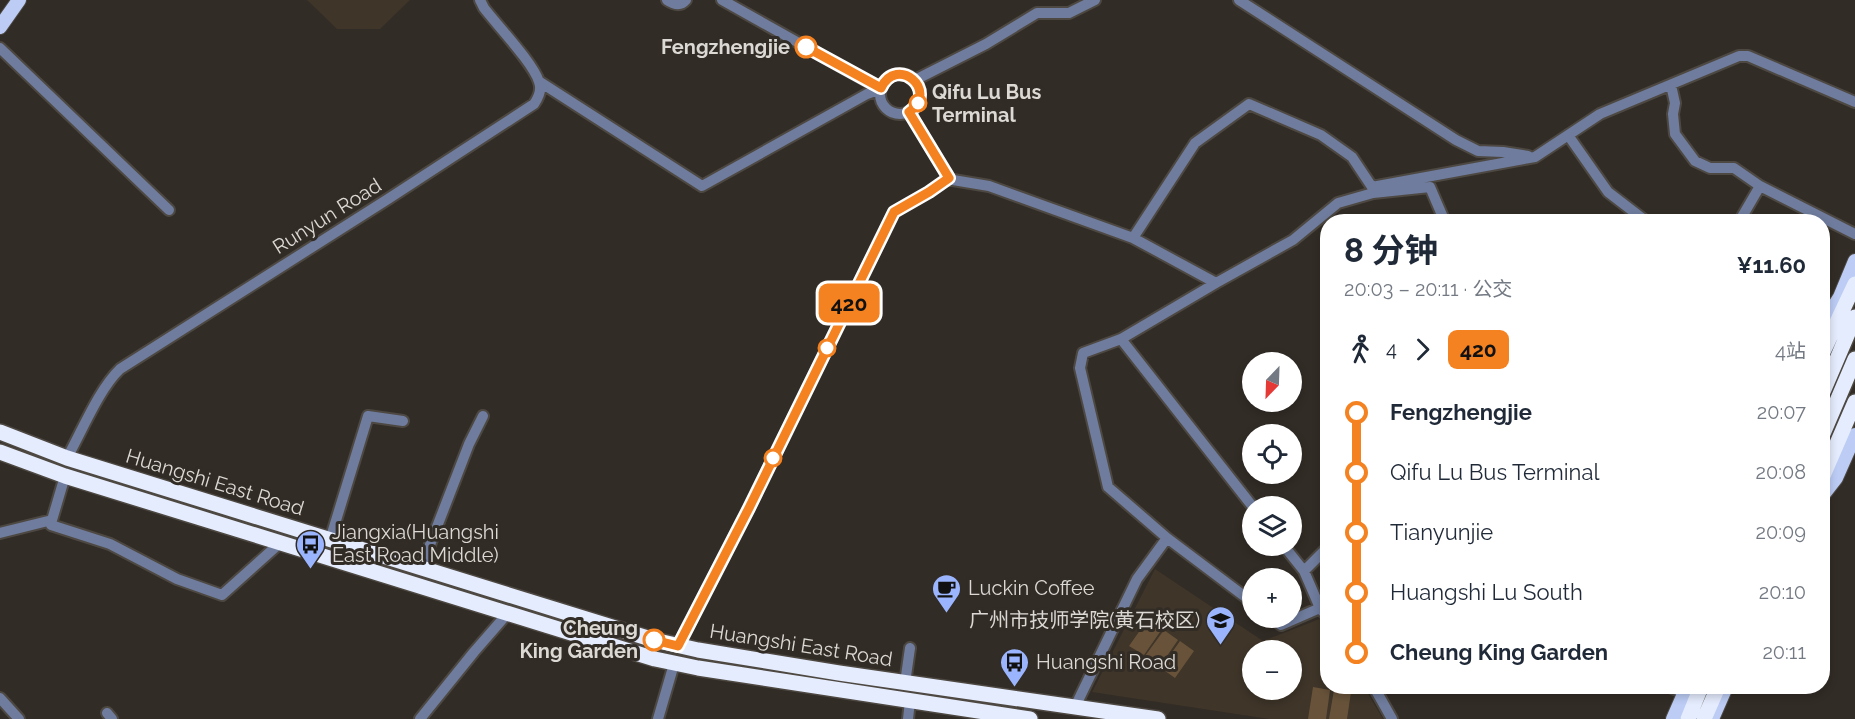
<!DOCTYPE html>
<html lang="zh">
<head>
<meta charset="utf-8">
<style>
  body { margin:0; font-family:Raleway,"Noto Sans SC",sans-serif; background:#f6f6f7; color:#1f2937; height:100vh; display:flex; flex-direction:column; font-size:22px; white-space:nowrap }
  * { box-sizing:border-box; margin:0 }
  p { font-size:20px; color:#747a83 }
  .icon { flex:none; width:33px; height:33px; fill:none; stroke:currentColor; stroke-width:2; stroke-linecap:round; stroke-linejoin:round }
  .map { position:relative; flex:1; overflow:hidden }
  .details { position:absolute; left:1320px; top:214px; width:510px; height:480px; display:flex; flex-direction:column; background:#fff; border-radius:24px; box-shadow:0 3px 9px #0003 }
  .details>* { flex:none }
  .badge { padding:0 12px; border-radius:9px; font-size:21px; line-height:39px }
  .needle { width:39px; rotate:203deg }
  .tools { position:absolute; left:1242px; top:352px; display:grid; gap:12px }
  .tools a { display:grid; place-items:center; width:60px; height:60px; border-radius:50%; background:#fff; box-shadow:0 3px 9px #0003; font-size:30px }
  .map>.badge { position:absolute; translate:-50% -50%; box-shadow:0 0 0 3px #fff }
  .legs { display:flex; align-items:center; gap:9px; height:66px; padding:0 24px; font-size:20px }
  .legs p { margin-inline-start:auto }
  .overview { display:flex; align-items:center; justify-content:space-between; height:102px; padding:0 24px }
  h1 { font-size:33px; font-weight:700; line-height:45px }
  ul { padding:0 24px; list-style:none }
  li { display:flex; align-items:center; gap:21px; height:60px; font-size:22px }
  li i { display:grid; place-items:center; width:9px; height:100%; margin:0 8px; background:currentColor }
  li i::after { content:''; width:15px; height:15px; margin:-8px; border:4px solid; border-radius:50%; background:#fff }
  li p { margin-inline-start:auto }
  li:first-child i { background:linear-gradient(#0000 50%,currentColor 0) }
  li:last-child i { background:linear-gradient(currentColor 50%,#0000 0) }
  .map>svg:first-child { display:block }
  .built { fill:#3f3529; fill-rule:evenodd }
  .green { fill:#68533a }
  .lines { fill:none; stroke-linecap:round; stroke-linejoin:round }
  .minor-casing { stroke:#4d4842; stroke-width:14 }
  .major-casing { stroke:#4d4842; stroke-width:16 }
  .highway-casing { stroke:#4d4842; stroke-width:18 }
  .minor { stroke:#6f7c9d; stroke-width:10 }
  .major { stroke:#bcccf5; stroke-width:14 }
  .highway { stroke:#e5ecfd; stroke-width:15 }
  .line-1-casing { stroke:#fff; stroke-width:14 }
  .line-1 { stroke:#f58220; stroke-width:9 }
  .stop-1-dot { fill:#fff; stroke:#f58220; stroke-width:3 }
  .labels { text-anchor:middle; stroke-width:6; stroke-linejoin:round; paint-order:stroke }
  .stop-label { font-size:20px; font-weight:bold; fill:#dcd9d4; stroke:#322c26; text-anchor:end }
  .street-label { font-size:20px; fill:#dcd9d4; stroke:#322c26 }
  .poi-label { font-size:20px; fill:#dcd9d4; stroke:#322c26; text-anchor:start }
</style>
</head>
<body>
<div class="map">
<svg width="1855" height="719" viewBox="0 0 1855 719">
  <rect width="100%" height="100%" fill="#322c26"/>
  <path class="built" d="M 307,0 L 410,0 L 380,29 L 337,29 Z
    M 1155,569 L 1263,641 L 1322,618 L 1327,628 L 1328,687 L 1364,687 L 1383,719 L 1269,719 L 1092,692 ZM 1252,651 L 1292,651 L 1292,690 L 1252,690 Z"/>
  <path class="green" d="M 1148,619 L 1162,629 L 1144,655 L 1129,646 Z
    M 1164,630 L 1178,640 L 1160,666 L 1145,656 Z
    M 1180,641 L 1194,651 L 1175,678 L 1161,668 Z
    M 1313,687 L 1330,690 L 1326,719 L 1308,719 Z
    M 1334,690 L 1351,692 L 1347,719 L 1329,719 Z"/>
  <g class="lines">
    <defs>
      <path id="minor" d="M 667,0 C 673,4 680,7 686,0
        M 722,0 L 881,89
        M 1239,0 L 1456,140 L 1478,151 L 1503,152 L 1528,156
        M 0,48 L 169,210
        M880 94a20 20 0 1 1 40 0a20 20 0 1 1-40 0Z
        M 915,80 L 986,44 L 1037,13 L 1069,13 L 1095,0
        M 540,82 L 702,186 L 867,94 L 881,89
        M 1671,85 L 1675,103 L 1673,114 L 1675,134 L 1695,161 L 1710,168 L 1734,168 L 1760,186 L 1855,234
        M 1568,135 L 1608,192 L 1647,222
        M 947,179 L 989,186 L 1133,238 L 1216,283 L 1293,240 L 1338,203 L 1373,193
        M 1372,187 L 1535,157 L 1600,114 L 1739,56 L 1748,56 L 1855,102
        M 1739,222 L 1760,186
        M 1133,238 L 1195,143 L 1249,104 L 1321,135 L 1352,157 L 1372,187 L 1373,193 L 1430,187 L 1445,222
        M 1216,283 L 1121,339 L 1083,353 L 1080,368 L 1108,487 L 1167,538 L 1252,602
        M 1121,339 L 1253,507
        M 67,458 C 82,431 99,389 120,369 L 388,199 L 534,104 C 539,97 542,90 539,82 C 534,64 497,25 484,8 L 480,0
        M 51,525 L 110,544 L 177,579 L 222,595 L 280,543
        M 0,533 L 52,520 L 65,476
        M 330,540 L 368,416 L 403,421
        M 1284,546 L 1304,571 L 1320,608 L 1328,618
        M 421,568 L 469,444 L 483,416
        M 1304,571 L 1328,547
        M 1273,618 L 1281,625 L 1320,608
        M 678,646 L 749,508 L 894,212 L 929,192 L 949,178 L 909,112
        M 905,683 L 910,648
        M 1374,687 L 1392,719
        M 1670,687 L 1684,693
        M 0,698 L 19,719
        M 1075,707 L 1137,579 L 1167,538
        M 107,713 L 112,719
        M 420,719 L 474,652 L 507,614
        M 658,719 L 674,664
        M 908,719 L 910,701"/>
      <path id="major" d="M 0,27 L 19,0
        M 1822,325 L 1840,297 L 1855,261
        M 1822,496 L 1836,478 L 1855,435
        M 1673,719 L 1687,687
        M 1712,719 L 1726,687"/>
      <path id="highway" d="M 1822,354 L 1855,284
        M 1822,394 L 1855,317
        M 0,432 L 67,458 L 654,640 L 698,650 L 839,673 L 1158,719
        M 1822,436 L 1855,359
        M 0,452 L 65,476 L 655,659 L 698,668 L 1030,719
        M 1822,478 L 1855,402
        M 1688,719 L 1701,687
        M 1704,719 L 1718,687"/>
    </defs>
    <use href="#minor" class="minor-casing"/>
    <use href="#major" class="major-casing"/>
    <use href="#highway" class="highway-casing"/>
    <use href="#minor" class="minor"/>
    <use href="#major" class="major"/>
    <use href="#highway" class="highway"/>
  </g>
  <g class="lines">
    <defs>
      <path id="line-1" d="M 654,640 L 678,646 L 749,508 L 894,212 L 929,192 L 949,178 L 909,112 C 940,91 897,54 881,88 L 806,47"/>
    </defs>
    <use href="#line-1" class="line-1-casing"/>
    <use href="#line-1" class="line-1"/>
  </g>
  <defs>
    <symbol id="bus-pin" viewBox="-11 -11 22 30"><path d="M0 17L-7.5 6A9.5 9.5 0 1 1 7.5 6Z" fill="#9ab5fd" stroke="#322c26"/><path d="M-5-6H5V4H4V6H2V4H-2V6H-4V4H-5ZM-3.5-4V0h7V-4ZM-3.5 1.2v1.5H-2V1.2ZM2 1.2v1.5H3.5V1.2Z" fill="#111"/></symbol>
    <symbol id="cafe-pin" viewBox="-11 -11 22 30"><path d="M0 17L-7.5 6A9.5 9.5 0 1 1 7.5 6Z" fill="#9ab5fd" stroke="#322c26"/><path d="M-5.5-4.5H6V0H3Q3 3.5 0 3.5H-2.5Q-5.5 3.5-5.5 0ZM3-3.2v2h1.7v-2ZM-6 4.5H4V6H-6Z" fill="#111"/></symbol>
    <symbol id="university-pin" viewBox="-11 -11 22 30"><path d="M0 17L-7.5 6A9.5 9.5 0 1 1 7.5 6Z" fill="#9ab5fd" stroke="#322c26"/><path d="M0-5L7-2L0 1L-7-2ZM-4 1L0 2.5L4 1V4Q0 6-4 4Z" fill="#111"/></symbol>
  </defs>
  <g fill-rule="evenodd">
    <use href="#bus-pin" x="294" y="528" width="33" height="45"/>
    <use href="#cafe-pin" x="930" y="572" width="33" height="45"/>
    <use href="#university-pin" x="1204" y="604" width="33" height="45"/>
    <use href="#bus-pin" x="998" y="646" width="33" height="45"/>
  </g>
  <g class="stop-1-dot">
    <circle cx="806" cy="47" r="10"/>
    <circle cx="918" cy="103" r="8"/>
    <circle cx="827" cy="348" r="8"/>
    <circle cx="773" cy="458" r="8"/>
    <circle cx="654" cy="640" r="10"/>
  </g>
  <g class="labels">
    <g class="stop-label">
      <text x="790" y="54">Fengzhengjie</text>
      <text x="932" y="99" text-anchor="start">Qifu Lu Bus<tspan x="932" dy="23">Terminal</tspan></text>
      <text x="638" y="635">Cheung<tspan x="638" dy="23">King Garden</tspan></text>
    </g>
    <g class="street-label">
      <text transform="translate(327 216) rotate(-32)" y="7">Runyun Road</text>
      <text transform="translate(215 482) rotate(17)" y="7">Huangshi East Road</text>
      <text transform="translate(801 645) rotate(9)" y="7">Huangshi East Road</text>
    </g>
    <g class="poi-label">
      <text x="332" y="539">Jiangxia(Huangshi<tspan x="332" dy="23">East Road Middle)</tspan></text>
      <text x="968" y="595">Luckin Coffee</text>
      <text x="1200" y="627" text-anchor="end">广州市技师学院(黄石校区)</text>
      <text x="1036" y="669">Huangshi Road</text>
    </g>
  </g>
</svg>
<div class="tools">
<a><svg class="needle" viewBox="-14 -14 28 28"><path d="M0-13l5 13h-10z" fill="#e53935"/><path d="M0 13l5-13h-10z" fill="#747a83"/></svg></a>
<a><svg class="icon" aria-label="locate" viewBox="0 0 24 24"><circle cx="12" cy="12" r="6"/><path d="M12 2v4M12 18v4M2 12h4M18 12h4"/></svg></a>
<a><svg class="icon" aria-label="layers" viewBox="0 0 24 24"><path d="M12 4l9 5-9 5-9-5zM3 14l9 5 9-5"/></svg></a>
<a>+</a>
<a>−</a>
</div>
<b class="badge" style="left:849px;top:303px;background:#f58220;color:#111">420</b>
<section class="details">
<div class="overview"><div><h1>8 分钟</h1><p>20:03 – 20:11 · 公交</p></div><b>¥11.60</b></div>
<div class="legs"><svg class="icon" aria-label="walk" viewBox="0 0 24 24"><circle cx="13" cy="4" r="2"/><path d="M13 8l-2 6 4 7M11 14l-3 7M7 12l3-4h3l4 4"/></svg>4<svg class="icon" aria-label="forward" viewBox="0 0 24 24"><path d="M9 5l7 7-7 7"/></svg><b class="badge" style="background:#f58220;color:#111">420</b><p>4站</p></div>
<ul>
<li><i style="color:#f58220"></i><b>Fengzhengjie</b><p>20:07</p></li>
<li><i style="color:#f58220"></i><span>Qifu Lu Bus Terminal</span><p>20:08</p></li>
<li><i style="color:#f58220"></i><span>Tianyunjie</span><p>20:09</p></li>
<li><i style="color:#f58220"></i><span>Huangshi Lu South</span><p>20:10</p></li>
<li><i style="color:#f58220"></i><b>Cheung King Garden</b><p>20:11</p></li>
</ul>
</section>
</div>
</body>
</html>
